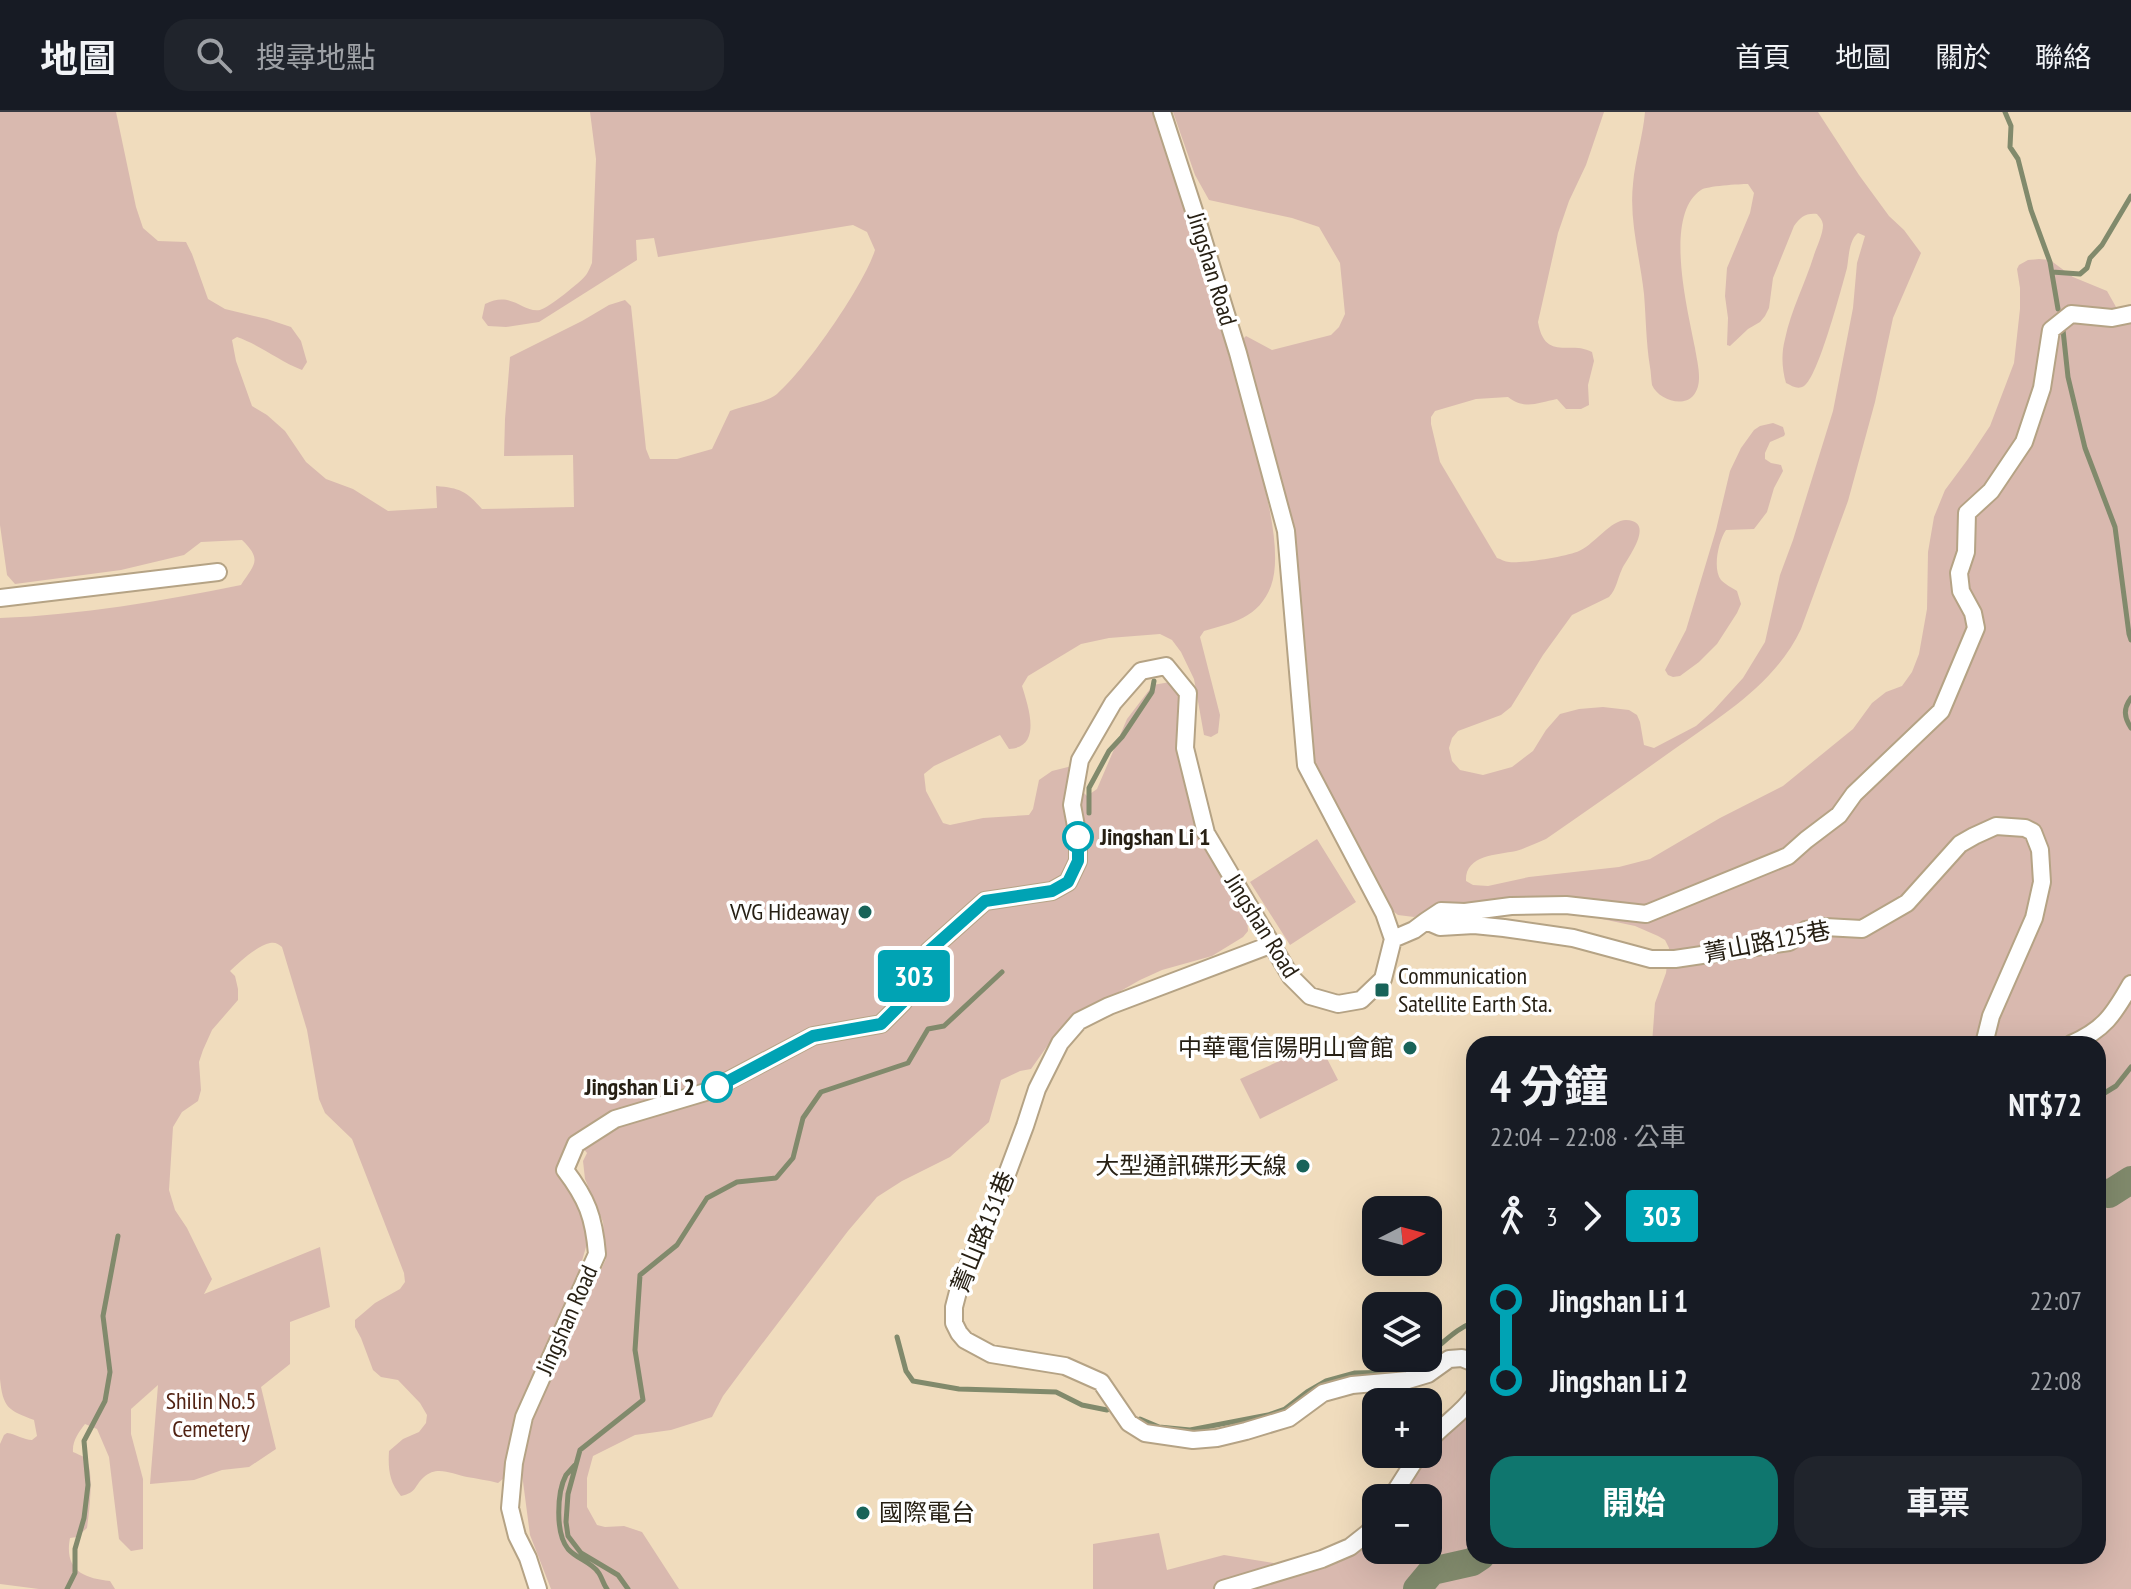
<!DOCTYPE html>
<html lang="zh-TW">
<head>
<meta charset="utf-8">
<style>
  body { margin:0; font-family:"PT Sans Narrow","Noto Sans TC",sans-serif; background:#20242c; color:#f1f3f6; height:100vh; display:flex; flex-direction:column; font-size:30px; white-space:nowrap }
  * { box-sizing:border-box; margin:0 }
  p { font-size:26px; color:#9ea1a6 }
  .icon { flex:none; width:44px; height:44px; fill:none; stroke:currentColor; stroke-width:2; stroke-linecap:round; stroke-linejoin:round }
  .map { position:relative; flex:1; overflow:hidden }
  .details { position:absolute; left:1466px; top:924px; width:640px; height:528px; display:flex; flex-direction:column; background:#171b24; border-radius:24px; box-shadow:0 8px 32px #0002 }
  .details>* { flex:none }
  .badge { padding:0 16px; border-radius:6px; font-size:28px; line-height:52px }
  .needle { width:52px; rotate:84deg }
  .tools { position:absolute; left:1362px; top:1084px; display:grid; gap:16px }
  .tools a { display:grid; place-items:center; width:80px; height:80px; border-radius:16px; background:#171b24; box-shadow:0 8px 32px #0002; font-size:40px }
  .map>.badge { position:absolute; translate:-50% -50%; box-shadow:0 0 0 4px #fff }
  .legs { display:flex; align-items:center; gap:12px; height:88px; padding:0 24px; font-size:26px }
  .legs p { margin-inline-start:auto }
  .headline { display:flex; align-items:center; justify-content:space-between; height:136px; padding:0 24px }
  h1 { font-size:44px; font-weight:700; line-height:60px }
  .primary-button { display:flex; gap:16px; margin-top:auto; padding:16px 24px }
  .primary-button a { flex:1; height:92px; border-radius:24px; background:#0f766e; color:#fff; font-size:32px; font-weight:700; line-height:92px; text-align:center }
  .primary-button a+a { background:#20242c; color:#f1f3f6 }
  ul { padding:0 24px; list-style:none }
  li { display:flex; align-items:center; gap:28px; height:80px; font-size:30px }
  li i { display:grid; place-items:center; width:12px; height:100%; margin:0 10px; background:currentColor }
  li i::after { content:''; width:20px; height:20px; margin:-10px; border:6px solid; border-radius:50%; background:#171b24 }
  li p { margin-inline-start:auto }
  li:first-child i { background:linear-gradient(#0000 50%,currentColor 0) }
  li:last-child i { background:linear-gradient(currentColor 50%,#0000 0) }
  header { display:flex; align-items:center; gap:48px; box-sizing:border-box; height:112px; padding:0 40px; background:#171b24; border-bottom:2px solid #363941 }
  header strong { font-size:38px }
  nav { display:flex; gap:44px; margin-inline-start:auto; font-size:28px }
  .search { width:560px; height:72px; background:#20242c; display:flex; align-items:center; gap:20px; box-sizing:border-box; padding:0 28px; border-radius:24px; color:#9ea1a6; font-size:30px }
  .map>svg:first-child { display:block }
  .green { fill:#d9b9af }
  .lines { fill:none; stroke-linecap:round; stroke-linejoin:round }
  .stream { stroke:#818a6c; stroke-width:5 }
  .river { stroke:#818a6c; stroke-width:28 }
  .minor-casing { stroke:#b5a385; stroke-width:20 }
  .minor { stroke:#fff; stroke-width:16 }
  .line-1-casing { stroke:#fff; stroke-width:18 }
  .line-1 { stroke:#00a3b4; stroke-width:12 }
  .stop-1-dot { fill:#fff; stroke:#00a3b4; stroke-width:4 }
  .poi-dot { fill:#186359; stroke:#fff; stroke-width:3 }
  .labels { text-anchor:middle; stroke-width:7; stroke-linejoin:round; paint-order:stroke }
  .street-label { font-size:24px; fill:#272014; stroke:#fff }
  .stop-label { font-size:24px; font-weight:bold; fill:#272014; stroke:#fff; text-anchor:start }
  .poi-label { font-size:24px; fill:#272014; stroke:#fff; text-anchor:end }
  .park-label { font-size:24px; fill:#512212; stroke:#fff }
</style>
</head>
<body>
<header>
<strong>地圖</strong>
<div class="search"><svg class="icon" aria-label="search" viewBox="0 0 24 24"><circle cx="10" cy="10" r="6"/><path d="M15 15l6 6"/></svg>搜尋地點</div>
<nav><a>首頁</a><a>地圖</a><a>關於</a><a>聯絡</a></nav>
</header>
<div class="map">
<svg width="2131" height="1477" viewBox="0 0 2131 1477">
  <rect width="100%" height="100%" fill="#f0dcbd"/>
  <path class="green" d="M 0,0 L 116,0 L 136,95 L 143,116 L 158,129 L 186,130 L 192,142 L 208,187 L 225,197 L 267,207 L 291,215 L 301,229 L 307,250 L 302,258 C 279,249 260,233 237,225 L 232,228 L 236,249 L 252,294 L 267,303 L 285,319 L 306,350 L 326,367 L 353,377 L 388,399 L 437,396 L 436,374 C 460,376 466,379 482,397 L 574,395 L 573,343 L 504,344 L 505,307 L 510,245 L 582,209 L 609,193 L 625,188 L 631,194 L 646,337 L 650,347 L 677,347 L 712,337 L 730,299 C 743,294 768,290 777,282 C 806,257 864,173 875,138 L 867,120 L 853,113 L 658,145 L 654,126 L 636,128 L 637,148 L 539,210 L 506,215 L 488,214 L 482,206 L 485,192 C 512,178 522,201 540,198 C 548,196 581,170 586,163 C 588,161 591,153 592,151 L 596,47 L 590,0 L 1155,0 C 1186,101 1218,201 1245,302 C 1256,345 1286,433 1271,474 C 1259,506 1232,511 1204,519 L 1200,525 L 1220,603 L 1218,621 L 1211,625 L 1204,623 L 1194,567 L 1181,540 L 1172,528 L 1160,522 L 1109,526 L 1081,532 L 1028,564 L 1022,574 C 1028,594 1043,635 1009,637 L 1000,623 L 934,654 L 924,662 L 926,679 L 943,711 L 950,713 L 983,706 L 1029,703 L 1033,697 L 1039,668 L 1052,659 L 1072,654 L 1082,679 L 1087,684 L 1097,677 L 1127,607 L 1153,573 L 1170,570 L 1178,578 L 1182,593 L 1183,653 L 1247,802 L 1248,819 L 1243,825 L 1212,844 L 1162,858 L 1140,868 L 1075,905 L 1053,926 L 1031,957 L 1020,959 L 1001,968 L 989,1010 L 950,1045 L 902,1069 L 877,1085 L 848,1119 L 749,1249 L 723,1284 L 712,1305 L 671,1318 L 635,1323 L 593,1344 L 587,1366 L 587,1395 L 597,1413 L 605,1415 L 624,1414 L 642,1420 L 679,1477 L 551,1477 L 530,1423 L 522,1362 L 524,1342 L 535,1298 L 606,1147 L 603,1110 L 585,1067 L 583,1049 L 587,1041 L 583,1036 L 563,1045 L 576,1086 L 586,1109 L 586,1135 L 577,1166 L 515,1310 L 504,1354 L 504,1366 L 498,1371 C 487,1368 478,1367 467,1365 C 452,1362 437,1353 424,1365 C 413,1375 418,1380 401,1384 C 389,1370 388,1356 389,1339 L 403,1327 L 419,1320 L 426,1311 L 427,1303 L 420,1291 L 398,1268 L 381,1265 L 373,1258 L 361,1226 L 355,1215 L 355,1208 L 375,1191 L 400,1177 L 405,1170 L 404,1161 L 352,1027 L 325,1001 L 319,987 L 307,918 L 282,835 C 278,832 276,830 270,831 C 258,833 238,851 230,859 L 235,864 L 238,877 L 238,888 L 212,918 L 203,938 L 199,950 L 201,978 L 198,989 L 182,1000 L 173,1015 L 169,1078 L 175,1098 L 187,1116 L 212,1167 L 204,1182 L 320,1135 L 330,1195 L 290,1210 L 290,1252 L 261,1275 L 276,1337 L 249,1355 L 222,1358 L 194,1368 L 150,1372 L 158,1273 L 131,1297 L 131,1322 L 143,1367 L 143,1437 L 131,1439 L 119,1427 L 109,1345 L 97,1317 L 85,1312 C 79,1320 72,1329 73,1340 C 77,1342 81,1343 85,1346 C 95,1355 89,1402 87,1416 L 77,1425 L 70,1426 C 64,1458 83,1466 110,1469 L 115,1477 L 39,1477 L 0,1472 L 0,1332 L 4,1323 L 7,1321 C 16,1322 24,1328 32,1328 L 37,1324 L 34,1308 C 8,1298 3,1296 0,1267 L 0,506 C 81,503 161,489 241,473 C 254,453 263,448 242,428 L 201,430 L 184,443 L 121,458 L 15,472 L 7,463 L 0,413 Z
    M 1173,0 L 1604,0 L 1586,53 L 1569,89 L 1558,121 L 1538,210 C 1545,250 1570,228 1592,240 L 1594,249 L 1588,273 L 1589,293 L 1581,297 L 1566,297 L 1557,287 C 1537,291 1525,298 1508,285 L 1476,287 L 1435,299 L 1431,305 L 1431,312 L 1440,350 L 1497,446 C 1501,447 1505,450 1509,450 C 1520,452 1572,444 1581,438 C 1595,431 1611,408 1626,408 C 1657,409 1626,448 1622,457 C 1617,468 1617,476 1609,485 L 1572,503 L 1543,543 L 1511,595 L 1501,603 L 1458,619 L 1452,626 L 1449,636 L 1452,649 L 1460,658 L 1483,663 L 1512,655 L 1533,639 L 1546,618 L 1560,602 L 1579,597 L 1603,595 L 1629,598 L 1637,603 L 1640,610 L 1644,633 L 1654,636 L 1696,614 L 1713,599 L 1743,566 L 1765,530 L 1780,463 L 1793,428 L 1833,299 L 1853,196 L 1857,151 L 1865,124 L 1858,121 C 1849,128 1849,144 1847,156 C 1842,174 1818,266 1804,274 C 1798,278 1792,274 1786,271 C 1782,257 1781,242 1785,227 C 1791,198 1805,172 1814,143 C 1817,134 1823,122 1823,113 C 1822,107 1820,106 1817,102 C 1805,101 1801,105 1794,114 L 1773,166 L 1769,196 L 1765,204 L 1760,210 L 1748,217 L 1730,234 L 1727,233 L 1728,206 L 1725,184 L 1727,156 L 1750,101 L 1754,81 L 1748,72 C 1740,72 1706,74 1701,78 C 1663,103 1688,199 1695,236 C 1697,250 1704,272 1693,284 C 1682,296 1658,287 1652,273 C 1651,267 1651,260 1650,255 C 1646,230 1646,206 1644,182 C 1640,145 1629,109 1633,72 C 1635,48 1643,24 1645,0 L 1818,0 L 1859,63 L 1889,104 L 1904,118 L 1921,141 L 1893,206 L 1875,290 L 1848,389 L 1801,517 C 1776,571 1720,605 1673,638 C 1631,668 1588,698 1546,727 C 1536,731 1526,736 1516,739 C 1496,743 1465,743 1466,769 L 1473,773 L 1488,774 L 1529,765 L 1619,755 L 1650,747 L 1720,706 L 1783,674 L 1853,617 L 1872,591 L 1886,580 L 1902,574 L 1912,560 L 1919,542 L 1927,497 L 1928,440 L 1934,405 L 1945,378 L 1968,347 L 1990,314 L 2014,251 L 2020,197 L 2020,176 L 2017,157 L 2019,153 L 2028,148 L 2039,147 L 2050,148 L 2073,165 L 2107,179 L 2125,211 L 2131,209 L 2131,1477 L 1093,1477 L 1093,1432 L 1159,1421 L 1167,1458 L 1224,1443 L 1280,1452 L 1346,1429 L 1364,1411 L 1376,1393 L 1376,1438 L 1428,1438 L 1428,1386 L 1380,1386 L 1410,1342 L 1428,1342 L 1428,1320 L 1465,1281 L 1471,1269 L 1474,1269 L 1474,1444 L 2098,1444 L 2098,932 L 1652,932 L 1655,891 L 1666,861 L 1669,836 L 1665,828 L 1658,824 L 1635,814 L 1602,807 L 1558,788 L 1436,798 L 1414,805 L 1398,803 L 1388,795 L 1313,652 L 1310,585 L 1294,412 L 1247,257 L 1242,228 L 1246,224 L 1272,238 L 1331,223 L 1339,215 L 1345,202 L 1340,151 L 1319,115 L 1292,106 L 1209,88 L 1195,63 Z
    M 1773,311 L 1783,315 L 1785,322 L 1784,324 L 1770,330 L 1765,341 L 1765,347 L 1771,351 L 1781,353 L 1783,359 L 1774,376 L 1767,400 L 1754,417 L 1726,418 C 1719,428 1712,456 1721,468 C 1725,472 1732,476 1737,479 L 1741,492 L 1737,501 L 1717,532 L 1699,550 L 1680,564 L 1673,565 L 1668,563 L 1665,558 L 1686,518 L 1716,418 L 1730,359 L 1741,336 L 1754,318 L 1760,314 Z
    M 1317,727 L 1356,790 L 1290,833 L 1250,770 Z
    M 1319,931 L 1338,968 L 1260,1007 L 1240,967 Z"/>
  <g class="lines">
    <path class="stream" d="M 2005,0 L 2011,14 L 2010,35 L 2018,47 L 2031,98 L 2050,150 L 2058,197
      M 2052,160 L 2080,162 L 2087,156 L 2090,146 L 2102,133 L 2131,84
      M 2063,218 L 2068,265 L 2085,336 L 2115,415 L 2129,522 L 2131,528
      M 2131,586 C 2123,597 2124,605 2131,616
      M 1089,701 L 1089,676 L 1109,639 L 1122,625 L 1152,580 L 1154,569
      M 2098,985 L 2116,974 L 2131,955
      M 897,1225 L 906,1259 L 913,1269 L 959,1277 L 1056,1280 L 1082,1293 L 1107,1298
      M 1428,1242 C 1444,1231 1455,1217 1474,1210
      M 1140,1307 L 1159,1315 L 1190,1318 L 1268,1303 L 1285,1297 L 1307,1280 L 1326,1269 L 1355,1261 L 1394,1260 L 1408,1256 L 1422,1246
      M 575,1353 C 574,1354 567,1362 566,1363 C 557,1380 555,1421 568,1437 C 577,1447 591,1450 598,1460 C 602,1465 603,1472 607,1477
      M 67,1477 L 75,1461 L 75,1437 L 84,1406 L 88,1373 L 84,1329 L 105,1289 L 110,1260 L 103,1204 L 118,1124
      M 628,1477 L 618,1463 L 581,1441 L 568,1424 L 566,1410 L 568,1382 L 580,1338 L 643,1288 L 635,1238 L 640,1163 L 677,1133 L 707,1086 L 737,1070 L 776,1066 L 793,1046 L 803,1006 L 821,980 L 908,951 L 928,917 L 944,914 L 1002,860"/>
    <path class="river" d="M 2098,1079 L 2109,1082 L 2131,1068
      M 1417,1477 L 1432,1459 L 1472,1450 L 1481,1444"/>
    <defs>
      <path id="minor" d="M 0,486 L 218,460
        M 1426,809 L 1441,799 L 1465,800 L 1511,794 L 1566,793 L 1646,802 L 1788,744 L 1806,728 L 1839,703 L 1854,682 L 1941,599 L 1976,516 L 1973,501 L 1961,479 L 1959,461 L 1966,440 L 1967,401 L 1991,379 L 2024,330 L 2042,276 L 2051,218 L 2071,202 L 2112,206 L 2131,202
        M 1393,827 L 1414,818 L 1426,809 L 1440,815 L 1474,813 L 1504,816 L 1573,826 L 1651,847 L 1675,847 L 1789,830 L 1806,818 L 1825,815 L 1862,817 L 1907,791 L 1960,732 L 1974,724 L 1996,714 L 2025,716 L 2033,720 L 2040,738 L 2042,770 L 2034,806 L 1991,904 L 1984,932
        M 1270,833 L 1109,894 L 1079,909 L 1060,931 L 1037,977 L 1025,1014 L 1001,1078 L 960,1172 L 954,1195 L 954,1211 L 959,1221 L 965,1228 L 991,1242 L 1065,1254 L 1101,1270 L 1129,1311 L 1145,1321 L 1193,1328 L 1217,1326 L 1246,1319 L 1289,1306 L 1323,1281 L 1352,1273 L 1408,1268 L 1428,1262 L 1449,1247 L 1462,1246 L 1474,1251
        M 2071,932 C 2104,918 2114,902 2131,872
        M 1428,1330 C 1442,1313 1462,1302 1474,1284
        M 1391,1386 L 1419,1342
        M 538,1477 L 528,1446 L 517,1424 L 510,1396 L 514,1351 L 524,1305 L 597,1142 C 594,1105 587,1087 565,1058 L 576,1032 L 615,1007 L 709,979 L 813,924 L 881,912 L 903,890 L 913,865 L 929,839 L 985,789 L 1052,779 L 1068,770 L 1078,749 L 1078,725 L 1072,693 L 1080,648 L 1113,591 L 1141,559 L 1166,554 L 1188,581 L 1185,636 L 1206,721 L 1291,865 L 1310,884 L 1338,892 L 1361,888 L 1383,867 L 1393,827 L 1384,801 L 1306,653 L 1286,419 L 1238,241 L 1199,114 L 1162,0
        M 1223,1477 L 1322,1447 L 1350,1435 L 1369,1420 L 1376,1409"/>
    </defs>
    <use href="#minor" class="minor-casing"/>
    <use href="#minor" class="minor"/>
  </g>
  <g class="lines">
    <defs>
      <path id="line-1" d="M 717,975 L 813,924 L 881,912 L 903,890 L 913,865 L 929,839 L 985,789 L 1052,779 L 1068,770 L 1078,749 L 1078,725"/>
    </defs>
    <use href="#line-1" class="line-1-casing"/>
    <use href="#line-1" class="line-1"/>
  </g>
  <g class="stop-1-dot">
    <circle cx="1078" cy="725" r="14"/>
    <circle cx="717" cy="975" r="14"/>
  </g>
  <g class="poi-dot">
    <circle cx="865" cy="800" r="8"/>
    <rect x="1374" y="870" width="16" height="16" rx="4"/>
    <circle cx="1410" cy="936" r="8"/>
    <circle cx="1303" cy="1054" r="8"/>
    <circle cx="863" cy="1401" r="8"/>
  </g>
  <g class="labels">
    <g class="street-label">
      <text transform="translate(1212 157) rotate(73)" y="8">Jingshan Road</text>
      <text transform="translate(1262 814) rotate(58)" y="8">Jingshan Road</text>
      <text transform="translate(1767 830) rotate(-11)" y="8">菁山路125巷</text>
      <text transform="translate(983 1120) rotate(-68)" y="8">菁山路131巷</text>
      <text transform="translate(567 1208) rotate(-66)" y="8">Jingshan Road</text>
    </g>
    <g class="stop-label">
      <text x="1100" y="733">Jingshan Li 1</text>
      <text x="695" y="983" text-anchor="end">Jingshan Li 2</text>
    </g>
    <g class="poi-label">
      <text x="849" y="808">VVG Hideaway</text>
      <text x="1398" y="872" text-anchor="start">Communication<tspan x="1398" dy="28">Satellite Earth Sta.</tspan></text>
      <text x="1394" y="944">中華電信陽明山會館</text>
      <text x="1287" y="1062">大型通訊碟形天線</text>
      <text x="879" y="1409" text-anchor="start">國際電台</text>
    </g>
    <g class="park-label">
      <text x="211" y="1297">Shilin No.5<tspan x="211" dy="28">Cemetery</tspan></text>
    </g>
  </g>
</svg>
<div class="tools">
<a><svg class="needle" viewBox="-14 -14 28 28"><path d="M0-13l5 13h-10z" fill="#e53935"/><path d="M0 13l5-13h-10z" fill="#9ea1a6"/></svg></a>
<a><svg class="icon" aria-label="layers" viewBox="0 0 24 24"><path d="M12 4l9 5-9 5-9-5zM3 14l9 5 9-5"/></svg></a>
<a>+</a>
<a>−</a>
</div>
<b class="badge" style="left:914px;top:864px;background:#00a3b4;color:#fff">303</b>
<section class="details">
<div class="headline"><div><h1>4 分鐘</h1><p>22:04 – 22:08 · 公車</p></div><b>NT$72</b></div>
<div class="legs"><svg class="icon" aria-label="walk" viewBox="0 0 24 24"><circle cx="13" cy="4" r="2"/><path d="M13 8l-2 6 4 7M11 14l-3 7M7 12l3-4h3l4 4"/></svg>3<svg class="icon" aria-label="forward" viewBox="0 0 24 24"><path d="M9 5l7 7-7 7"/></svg><b class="badge" style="background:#00a3b4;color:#fff">303</b></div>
<ul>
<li><i style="color:#00a3b4"></i><b>Jingshan Li 1</b><p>22:07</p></li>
<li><i style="color:#00a3b4"></i><b>Jingshan Li 2</b><p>22:08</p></li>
</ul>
<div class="primary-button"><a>開始</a><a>車票</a></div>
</section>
</div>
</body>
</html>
